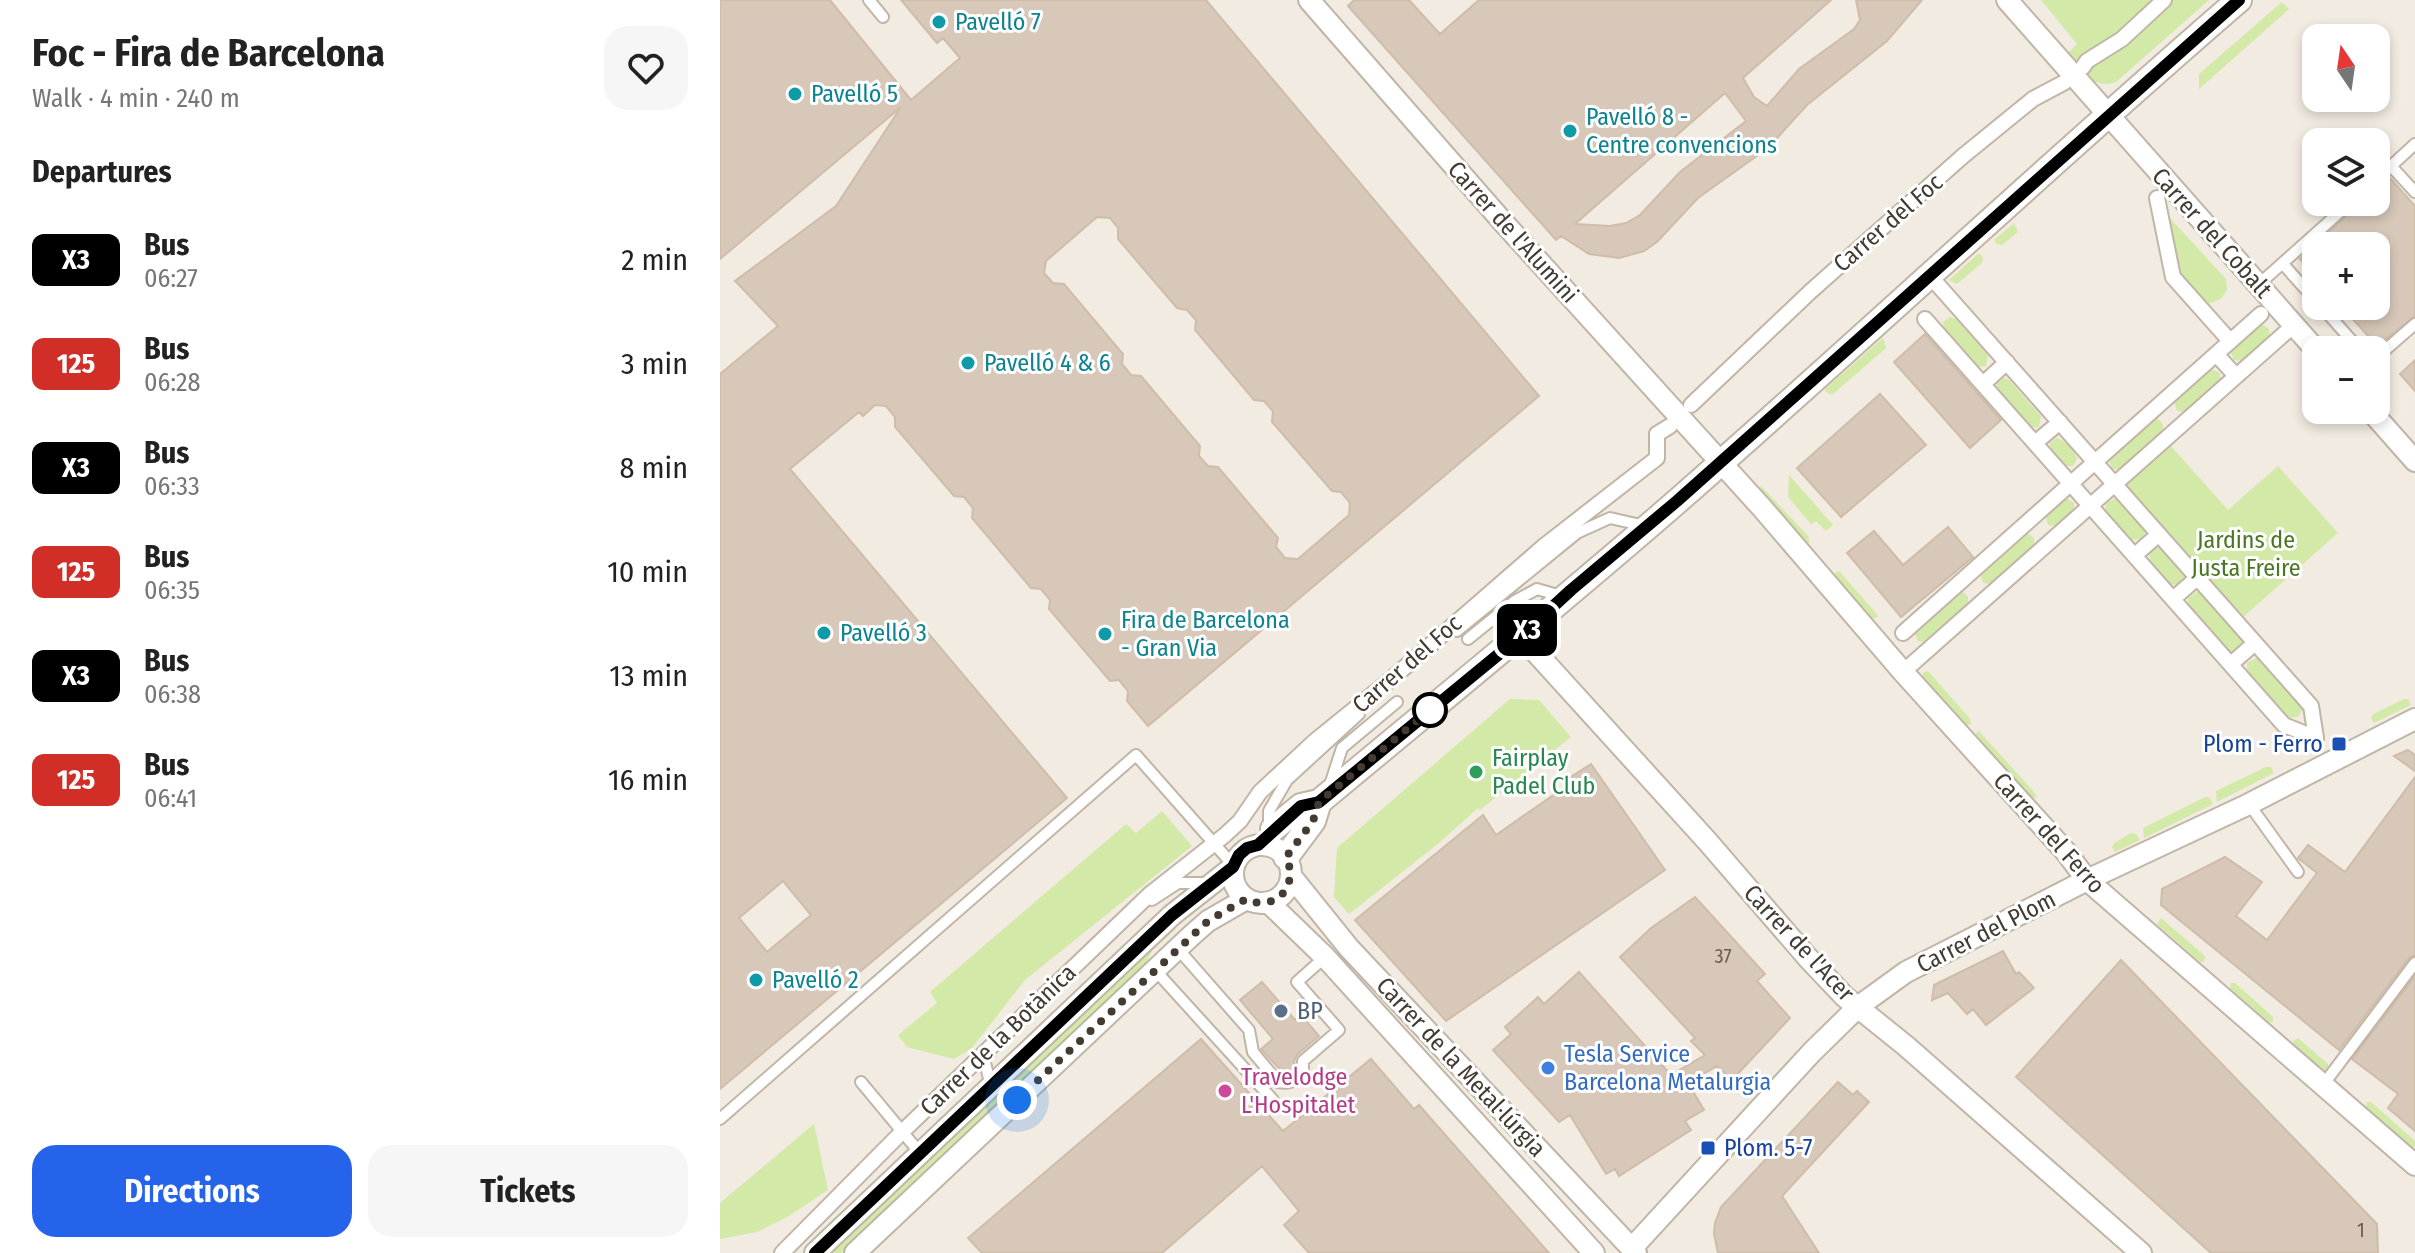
<!DOCTYPE html>
<html lang="en">
<head>
<meta charset="utf-8">
<style>
  body { margin:0; font-family:"Fira Sans Condensed",sans-serif; background:#f6f6f6; color:#222; height:100vh; display:flex; flex-direction:column; font-size:30px; white-space:nowrap }
  * { box-sizing:border-box; margin:0 }
  p { font-size:26px; color:#767676 }
  .icon { flex:none; width:44px; height:44px; fill:none; stroke:currentColor; stroke-width:2; stroke-linecap:round; stroke-linejoin:round }
  .map { position:relative; flex:1; overflow:hidden }
  .details { display:flex; flex-direction:column; background:#fff; width:720px }
  .details>* { flex:none }
  .badge { padding:0 16px; border-radius:12px; font-size:28px; line-height:52px }
  .needle { width:52px; rotate:347deg }
  .tools { position:absolute; left:1582px; top:24px; display:grid; gap:16px }
  .tools a { display:grid; place-items:center; width:88px; height:88px; border-radius:16px; background:#fff; box-shadow:0 4px 12px #0003; font-size:40px }
  .you { position:absolute; width:40px; height:40px; margin:-20px; border:6px solid #fff; border-radius:50%; background:#1a73e8; box-shadow:0 0 0 12px #1a73e833 }
  .map>.badge { position:absolute; translate:-50% -50%; box-shadow:0 0 0 4px #fff }
  h2 { padding:0 32px; font-size:30px; line-height:72px }
  .round { display:grid; place-items:center; flex:none; width:84px; height:84px; border-radius:24px; background:#f6f6f6 }
  .headline { display:flex; align-items:center; justify-content:space-between; height:136px; padding:0 32px }
  h1 { font-size:38px; font-weight:700; line-height:60px }
  .primary-button { display:flex; gap:16px; margin-top:auto; padding:16px 32px }
  .primary-button a { flex:1; height:92px; border-radius:24px; background:#2563eb; color:#fff; font-size:32px; font-weight:700; line-height:92px; text-align:center }
  .primary-button a+a { background:#f6f6f6; color:#222 }
  ul { padding:0; list-style:none }
  li { display:flex; align-items:center; gap:24px; height:104px; padding:0 32px }
  li div { flex:1 }
  li b { display:block; font-size:30px }
  li em { font-style:normal }
  li .badge { min-width:88px; font-weight:700; text-align:center }
  main { display:flex; flex:1; min-height:0 }
  .map>svg:first-child { display:block }
  .green { fill:#d2e9a7 }
  .building { fill:#d7c8b9; stroke:#cfbca9; stroke-width:2; fill-rule:evenodd }
  .lines { fill:none; stroke-linecap:round; stroke-linejoin:round }
  .service-casing { stroke:#c0b5a6; stroke-width:14 }
  .pedestrian-casing { stroke:#c0b5a6; stroke-width:18 }
  .minor-casing { stroke:#c0b5a6; stroke-width:24 }
  .tertiary-casing { stroke:#c0b5a6; stroke-width:28 }
  .service { stroke:#fff; stroke-width:10 }
  .pedestrian { stroke:#fff; stroke-width:14 }
  .minor { stroke:#fff; stroke-width:20 }
  .tertiary { stroke:#fff; stroke-width:24 }
  .line-casing { stroke:#fff; stroke-width:18 }
  .line { stroke:#000; stroke-width:12 }
  .walk { stroke:#433b32; stroke-width:8; stroke-dasharray:0 14.4 }
  .culture-dot { fill:#0f9aa8; stroke:#fff; stroke-width:3 }
  .stop-dot { fill:#fff; stroke:#000; stroke-width:4 }
  .transit-dot { fill:#1a4fb4; stroke:#fff; stroke-width:3 }
  .leisure-dot { fill:#2e9e5b; stroke:#fff; stroke-width:3 }
  .service-dot { fill:#5c6f8a; stroke:#fff; stroke-width:3 }
  .shop-dot { fill:#3f7fe0; stroke:#fff; stroke-width:3 }
  .hotel-dot { fill:#d1479c; stroke:#fff; stroke-width:3 }
  .labels { text-anchor:middle; stroke-width:6; stroke-linejoin:round; paint-order:stroke }
  .number-label { font-size:20px; fill:#685e54 }
  .culture-label { font-size:24px; fill:#0d838f; stroke:#fff; text-anchor:start }
  .street-label { font-size:24px; fill:#433b32; stroke:#fff }
  .park-label { font-size:24px; fill:#4b7723; stroke:#fff }
  .transit-label { font-size:24px; fill:#164399; stroke:#fff; text-anchor:end }
  .leisure-label { font-size:24px; fill:#27864d; stroke:#fff; text-anchor:start }
  .service-label { font-size:24px; fill:#4e5e75; stroke:#fff; text-anchor:start }
  .shop-label { font-size:24px; fill:#366cbe; stroke:#fff; text-anchor:start }
  .hotel-label { font-size:24px; fill:#b23c85; stroke:#fff; text-anchor:start }
</style>
</head>
<body>
<main>
<section class="details">
<div class="headline"><div><h1>Foc - Fira de Barcelona</h1><p>Walk · 4 min · 240 m</p></div><a class="round"><svg class="icon" aria-label="heart" viewBox="0 0 24 24"><path d="M12 20l-8-8c-3-5 5-10 8-4 3-6 11-1 8 4z"/></svg></a></div>
<h2>Departures</h2>
<ul>
<li><span class="badge" style="background:#000;color:#fff">X3</span><div><b>Bus</b><p>06:27</p></div><em>2 min</em></li>
<li><span class="badge" style="background:#d02e26;color:#fff">125</span><div><b>Bus</b><p>06:28</p></div><em>3 min</em></li>
<li><span class="badge" style="background:#000;color:#fff">X3</span><div><b>Bus</b><p>06:33</p></div><em>8 min</em></li>
<li><span class="badge" style="background:#d02e26;color:#fff">125</span><div><b>Bus</b><p>06:35</p></div><em>10 min</em></li>
<li><span class="badge" style="background:#000;color:#fff">X3</span><div><b>Bus</b><p>06:38</p></div><em>13 min</em></li>
<li><span class="badge" style="background:#d02e26;color:#fff">125</span><div><b>Bus</b><p>06:41</p></div><em>16 min</em></li>
</ul>
<div class="primary-button"><a>Directions</a><a>Tickets</a></div>
</section>
<div class="map">
<svg width="1695" height="1253" viewBox="0 0 1695 1253">
  <rect width="100%" height="100%" fill="#f2ebe1"/>
  <path class="green" d="M 1321,0 L 1489,0 L 1396,82 C 1372,90 1362,70 1348,53 L 1357,44 Z
    M 1562,2 L 1569,9 L 1479,89 L 1479,74 Z
    M 1448,216 L 1506,279 L 1507,290 L 1501,299 L 1488,304 C 1455,291 1453,249 1446,219 Z
    M 1294,223 L 1298,232 L 1282,245 L 1277,244 L 1274,240 Z
    M 1259,253 L 1263,258 L 1262,263 L 1237,284 L 1229,280 Z
    M 1230,317 L 1236,319 L 1268,355 L 1266,366 L 1256,367 L 1224,330 L 1223,322 Z
    M 1541,323 L 1549,329 L 1550,338 L 1525,361 L 1514,360 L 1510,350 Z
    M 1163,338 L 1166,348 L 1113,394 L 1109,394 L 1104,390 Z
    M 1492,369 L 1500,373 L 1501,382 L 1468,412 L 1457,411 L 1454,401 L 1457,397 L 1488,370 Z
    M 1284,378 L 1289,380 L 1321,416 L 1319,427 L 1309,428 L 1277,391 L 1277,383 Z
    M 1437,418 L 1443,424 L 1443,434 L 1403,470 L 1392,469 L 1389,459 L 1430,420 Z
    M 1337,438 C 1345,440 1355,451 1357,459 L 1353,466 L 1344,466 L 1330,451 L 1330,443 Z
    M 1450,445 L 1508,510 L 1558,466 L 1618,533 L 1521,619 L 1402,486 Z
    M 1069,475 L 1113,525 L 1106,531 L 1096,521 L 1091,524 L 1068,497 Z
    M 1041,486 L 1089,537 L 1089,543 L 1085,544 L 1038,491 Z
    M 1346,498 L 1354,503 L 1354,512 L 1339,526 L 1328,525 L 1325,515 L 1341,499 Z
    M 1394,499 L 1401,499 L 1424,526 L 1426,531 L 1422,539 L 1410,540 L 1385,514 L 1386,504 Z
    M 1307,533 L 1314,538 L 1314,548 L 1274,584 L 1263,583 L 1260,573 L 1301,534 Z
    M 1438,547 C 1449,550 1463,566 1465,577 L 1460,584 L 1448,585 L 1430,563 L 1429,552 Z
    M 1119,571 L 1156,613 L 1158,617 L 1151,619 L 1114,577 L 1114,574 Z
    M 1242,591 L 1248,597 L 1248,606 L 1208,642 L 1198,641 L 1194,631 L 1235,592 Z
    M 1477,592 L 1484,593 L 1523,637 L 1524,643 L 1519,651 L 1507,652 L 1468,607 L 1468,598 Z
    M 1536,658 L 1543,659 L 1581,703 L 1583,709 L 1578,717 L 1565,718 L 1527,673 L 1527,663 Z
    M 1208,671 L 1250,719 L 1251,724 L 1245,726 L 1203,677 L 1203,673 Z
    M 790,699 L 819,700 L 851,737 L 760,810 L 758,808 L 719,843 L 629,914 L 614,897 L 617,848 Z
    M 1684,699 L 1688,699 L 1691,705 L 1654,723 L 1651,718 L 1653,714 Z
    M 1259,731 L 1314,792 L 1317,797 L 1310,798 L 1255,738 L 1256,733 Z
    M 1546,767 L 1551,767 L 1554,773 L 1497,802 L 1496,791 Z
    M 1485,797 L 1489,797 L 1493,804 L 1424,838 L 1423,828 Z
    M 442,811 L 472,846 L 305,980 L 251,1049 L 234,1059 L 187,1047 L 178,1035 L 217,1003 L 210,992 L 406,824 L 416,833 Z
    M 1411,833 L 1416,834 L 1420,840 L 1395,852 L 1392,847 L 1394,843 Z
    M 1441,918 L 1485,956 L 1484,962 L 1480,962 L 1437,924 Z
    M 453,926 L 456,929 L 432,951 L 421,971 L 121,1253 L 107,1253 Z
    M 1511,983 L 1515,983 L 1553,1017 L 1553,1022 L 1549,1022 L 1510,988 Z
    M 1578,1038 L 1608,1064 L 1608,1069 L 1604,1071 L 1574,1044 L 1573,1041 Z
    M 1647,1102 L 1651,1102 L 1695,1141 L 1695,1147 L 1691,1148 L 1646,1107 Z
    M 94,1124 L 108,1190 L 69,1216 L 37,1232 L 0,1239 L 0,1203 Z"/>
  <path class="building" d="M 0,0 L 110,0 L 191,100 L 240,58 L 223,38 L 217,43 L 181,0 L 486,0 L 819,396 L 428,726 L 407,701 L 408,691 L 399,680 L 390,681 L 329,609 L 330,600 L 321,589 L 311,588 L 252,518 L 253,508 L 244,497 L 234,496 L 175,427 L 175,417 L 166,406 L 155,405 L 143,416 L 139,412 L 70,469 L 347,798 L 0,1089 L 0,374 L 58,326 L 15,281 L 116,206 L 181,107 L 0,259 ZM 377,217 L 390,218 L 398,228 L 398,239 L 457,308 L 467,310 L 476,320 L 475,330 L 534,400 L 544,401 L 553,411 L 552,422 L 612,491 L 621,492 L 630,503 L 629,515 L 578,559 L 565,558 L 556,547 L 558,538 L 498,467 L 488,466 L 479,456 L 480,446 L 421,376 L 411,375 L 402,364 L 403,354 L 344,284 L 333,283 L 324,273 L 326,261 ZM 63,881 L 91,915 L 47,952 L 19,918 Z
    M 634,0 L 689,0 L 720,34 L 759,0 L 1111,0 L 1023,78 L 1034,97 L 1047,106 L 1079,69 L 1134,29 L 1140,20 L 1136,0 L 1202,0 L 1167,41 L 1087,105 L 1048,148 L 978,198 L 937,242 L 924,251 L 899,258 L 869,254 L 841,236 L 836,240 L 628,6 ZM 1005,93 L 1026,121 L 960,172 L 920,215 L 906,223 L 890,226 L 855,224 Z
    M 1670,178 L 1695,206 L 1695,316 L 1657,346 L 1621,306 L 1656,306 L 1656,246 L 1596,246 L 1596,277 L 1580,259 L 1641,202 L 1656,202 L 1656,188 Z
    M 1205,334 L 1281,420 L 1250,448 L 1174,362 Z
    M 1695,360 L 1695,391 L 1680,374 Z
    M 1160,394 L 1206,445 L 1121,517 L 1077,468 Z
    M 1228,527 L 1253,557 L 1181,617 L 1127,553 L 1154,531 L 1183,565 Z
    M 1688,750 L 1695,755 L 1695,771 L 1674,756 Z
    M 871,764 L 945,870 L 726,1021 L 635,920 L 763,815 L 776,835 L 852,782 L 849,778 Z
    M 1695,777 L 1695,955 L 1689,958 L 1619,1050 L 1441,905 L 1442,889 L 1505,857 L 1542,882 L 1516,916 L 1547,940 L 1597,873 L 1578,858 L 1588,845 L 1625,872 Z
    M 975,897 L 1045,974 L 1037,981 L 1070,1018 L 1012,1080 L 997,1066 L 968,1083 L 984,1110 L 965,1121 L 971,1130 L 899,1176 L 895,1169 L 886,1174 L 850,1115 L 839,1122 L 773,1050 L 791,1034 L 785,1027 L 818,997 L 824,1004 L 859,972 L 951,1075 L 985,1055 L 971,1041 L 975,1038 L 900,957 L 931,928 Z
    M 1283,951 L 1296,974 L 1299,972 L 1314,988 L 1266,1025 L 1253,1009 L 1247,1014 L 1228,993 L 1212,1000 L 1214,985 Z
    M 1401,960 L 1657,1224 L 1658,1253 L 1491,1253 L 1296,1077 Z
    M 1695,976 L 1695,1131 L 1668,1108 L 1678,1094 L 1632,1059 Z
    M 542,982 L 575,1020 L 581,1015 L 599,1036 L 577,1055 L 574,1061 L 575,1066 L 565,1075 L 541,1049 L 553,1039 L 520,1000 Z
    M 481,1039 L 563,1131 L 651,1059 L 694,1109 L 699,1105 L 829,1253 L 589,1253 L 564,1225 L 579,1211 L 542,1166 L 442,1253 L 262,1253 L 248,1238 Z
    M 1118,1082 L 1133,1095 L 1137,1091 L 1149,1102 L 1062,1196 L 1099,1253 L 998,1253 L 994,1234 L 995,1223 L 1001,1207 Z"/>
  <g class="lines">
    <defs>
      <path id="service" d="M 149,0 L 163,17
        M 1671,166 L 1695,192
        M 1656,180 L 1695,144
        M 1563,264 L 1596,301
        M 1538,285 L 1631,202
        M 1601,306 L 1640,350
        M 1656,358 L 1695,324
        M 737,631 L 857,533 L 890,518 L 925,526
        M 748,639 L 795,601 L 817,589 L 841,596
        M 609,788 L 622,748 L 677,702
        M 1529,804 L 1578,872
        M 549,829 L 549,811 L 567,780 L 639,714
        M 432,900 L 458,883 L 487,883
        M 458,949 L 529,1030 L 533,1052 L 558,1082 C 570,1084 575,1082 583,1072 L 583,1061 L 619,1030 L 577,982 L 605,957
        M 435,970 L 553,1100
        M 269,1054 L 264,1059 L 271,1086
        M 141,1082 L 200,1153
        M 1603,1085 L 1695,963
        M 0,1119 L 416,755 L 513,865"/>
      <path id="pedestrian" d="M 1363,67 L 1367,61 L 1402,39 L 1444,0
        M 1437,198 L 1453,277 L 1510,341
        M 1210,276 L 1591,706 L 1596,738
        M 1205,319 L 1564,725 L 1596,738
        M 1496,354 L 1516,376
        M 1263,384 L 1287,362
        M 971,405 L 1091,291 L 1243,156 L 1313,99 L 1345,82
        M 1315,443 L 1340,422
        M 1415,555 L 1439,534
        M 1453,599 L 1477,578
        M 1183,633 L 1541,314
        M 1511,664 L 1535,643
        M 1183,672 L 1574,325
        M 62,1253 L 182,1132 L 430,894 L 505,835 L 520,821 L 540,792 L 595,741 L 669,681 L 824,546 L 937,458 L 937,434 L 950,426"/>
      <path id="minor" d="M 589,0 L 783,222 L 1043,509 L 1183,672 L 1346,852 L 1367,880 L 1695,1165
        M 1287,0 L 1596,350
        M 1650,410 L 1695,461
        M 801,636 L 988,842 L 1088,958 L 1125,997 L 1186,1046 L 1421,1253
        M513 874a29 29 0 1 1 58 0a29 29 0 1 1-58 0Z
        M 571,876 L 629,948 L 916,1253
        M 549,903 L 605,957 L 874,1253
        M 912,1248 L 1092,1052 L 1139,1006 L 1186,972 L 1367,880 L 1529,804 L 1695,719
        M 95,1253 L 452,915 L 513,867
        M 135,1253 L 472,935 L 488,921 L 526,899"/>
      <path id="tertiary" d="M 553,829 L 581,806 L 599,802 C 720,701 842,602 961,498 C 1148,334 1330,163 1519,0
        M 566,857 L 593,821 L 599,802"/>
    </defs>
    <use href="#service" class="service-casing"/>
    <use href="#pedestrian" class="pedestrian-casing"/>
    <use href="#minor" class="minor-casing"/>
    <use href="#tertiary" class="tertiary-casing"/>
    <use href="#service" class="service"/>
    <use href="#pedestrian" class="pedestrian"/>
    <use href="#minor" class="minor"/>
    <use href="#tertiary" class="tertiary"/>
  </g>
  <g class="lines">
    <defs>
      <path id="line" d="M 95,1253 L 452,915 L 513,867 L 519,855 L 527,848 L 538,845 L 581,806 L 599,802 L 801,636 L 851,590 L 957,501 L 1519,0"/>
    </defs>
    <use href="#line" class="line-casing"/>
    <use href="#line" class="line"/>
    <path class="walk" d="M 297,1100 L 488,921 L 526,899 C 555,913 580,886 566,857 L 593,821 L 599,802 L 710,710"/>
  </g>
  <g class="culture-dot">
    <circle cx="219" cy="22" r="8"/>
    <circle cx="75" cy="94" r="8"/>
    <circle cx="850" cy="131" r="8"/>
    <circle cx="248" cy="363" r="8"/>
    <circle cx="104" cy="633" r="8"/>
    <circle cx="385" cy="634" r="8"/>
    <circle cx="36" cy="980" r="8"/>
  </g>
  <circle class="stop-dot" cx="710" cy="710" r="16"/>
  <g class="transit-dot">
    <rect x="1611" y="736" width="16" height="16" rx="4"/>
    <rect x="980" y="1140" width="16" height="16" rx="4"/>
  </g>
  <circle class="leisure-dot" cx="756" cy="772" r="8"/>
  <circle class="service-dot" cx="561" cy="1011" r="8"/>
  <circle class="shop-dot" cx="828" cy="1068" r="8"/>
  <circle class="hotel-dot" cx="505" cy="1091" r="8"/>
  <g class="labels">
    <g class="number-label">
      <text x="1003" y="963">37</text>
      <text x="1641" y="1237">1</text>
    </g>
    <g class="culture-label">
      <text x="235" y="30">Pavelló 7</text>
      <text x="91" y="102">Pavelló 5</text>
      <text x="866" y="125">Pavelló 8 -<tspan x="866" dy="28">Centre convencions</tspan></text>
      <text x="264" y="371">Pavelló 4 &amp; 6</text>
      <text x="401" y="628">Fira de Barcelona<tspan x="401" dy="28">- Gran Via</tspan></text>
      <text x="120" y="641">Pavelló 3</text>
      <text x="52" y="988">Pavelló 2</text>
    </g>
    <g class="street-label">
      <text transform="translate(1168 223) rotate(-41)" y="8">Carrer del Foc</text>
      <text transform="translate(793 232) rotate(48)" y="8">Carrer de l'Alumini</text>
      <text transform="translate(1492 233) rotate(48)" y="8">Carrer del Cobalt</text>
      <text transform="translate(687 664) rotate(-41)" y="8">Carrer del Foc</text>
      <text transform="translate(1329 833) rotate(48)" y="8">Carrer del Ferro</text>
      <text transform="translate(1266 932) rotate(-27)" y="8">Carrer del Plom</text>
      <text transform="translate(1079 943) rotate(47)" y="8">Carrer de l'Acer</text>
      <text transform="translate(278 1040) rotate(-44)" y="8">Carrer de la Botànica</text>
      <text transform="translate(741 1067) rotate(47)" y="8">Carrer de la Metal·lúrgia</text>
    </g>
    <g class="park-label">
      <text x="1526" y="548">Jardins de<tspan x="1526" dy="28">Justa Freire</tspan></text>
    </g>
    <g class="transit-label">
      <text x="1603" y="752">Plom - Ferro</text>
      <text x="1004" y="1156" text-anchor="start">Plom. 5-7</text>
    </g>
    <g class="leisure-label">
      <text x="772" y="766">Fairplay<tspan x="772" dy="28">Padel Club</tspan></text>
    </g>
    <g class="service-label">
      <text x="577" y="1019">BP</text>
    </g>
    <g class="shop-label">
      <text x="844" y="1062">Tesla Service<tspan x="844" dy="28">Barcelona Metalurgia</tspan></text>
    </g>
    <g class="hotel-label">
      <text x="521" y="1085">Travelodge<tspan x="521" dy="28">L'Hospitalet</tspan></text>
    </g>
  </g>
</svg>
<div class="tools">
<a><svg class="needle" viewBox="-14 -14 28 28"><path d="M0-13l5 13h-10z" fill="#e53935"/><path d="M0 13l5-13h-10z" fill="#767676"/></svg></a>
<a><svg class="icon" aria-label="layers" viewBox="0 0 24 24"><path d="M12 4l9 5-9 5-9-5zM3 14l9 5 9-5"/></svg></a>
<a>+</a>
<a>−</a>
</div>
<div class="you" style="left:297px;top:1100px"></div>
<b class="badge" style="left:807px;top:630px;background:#000;color:#fff">X3</b>
</div>
</main>
</body>
</html>
